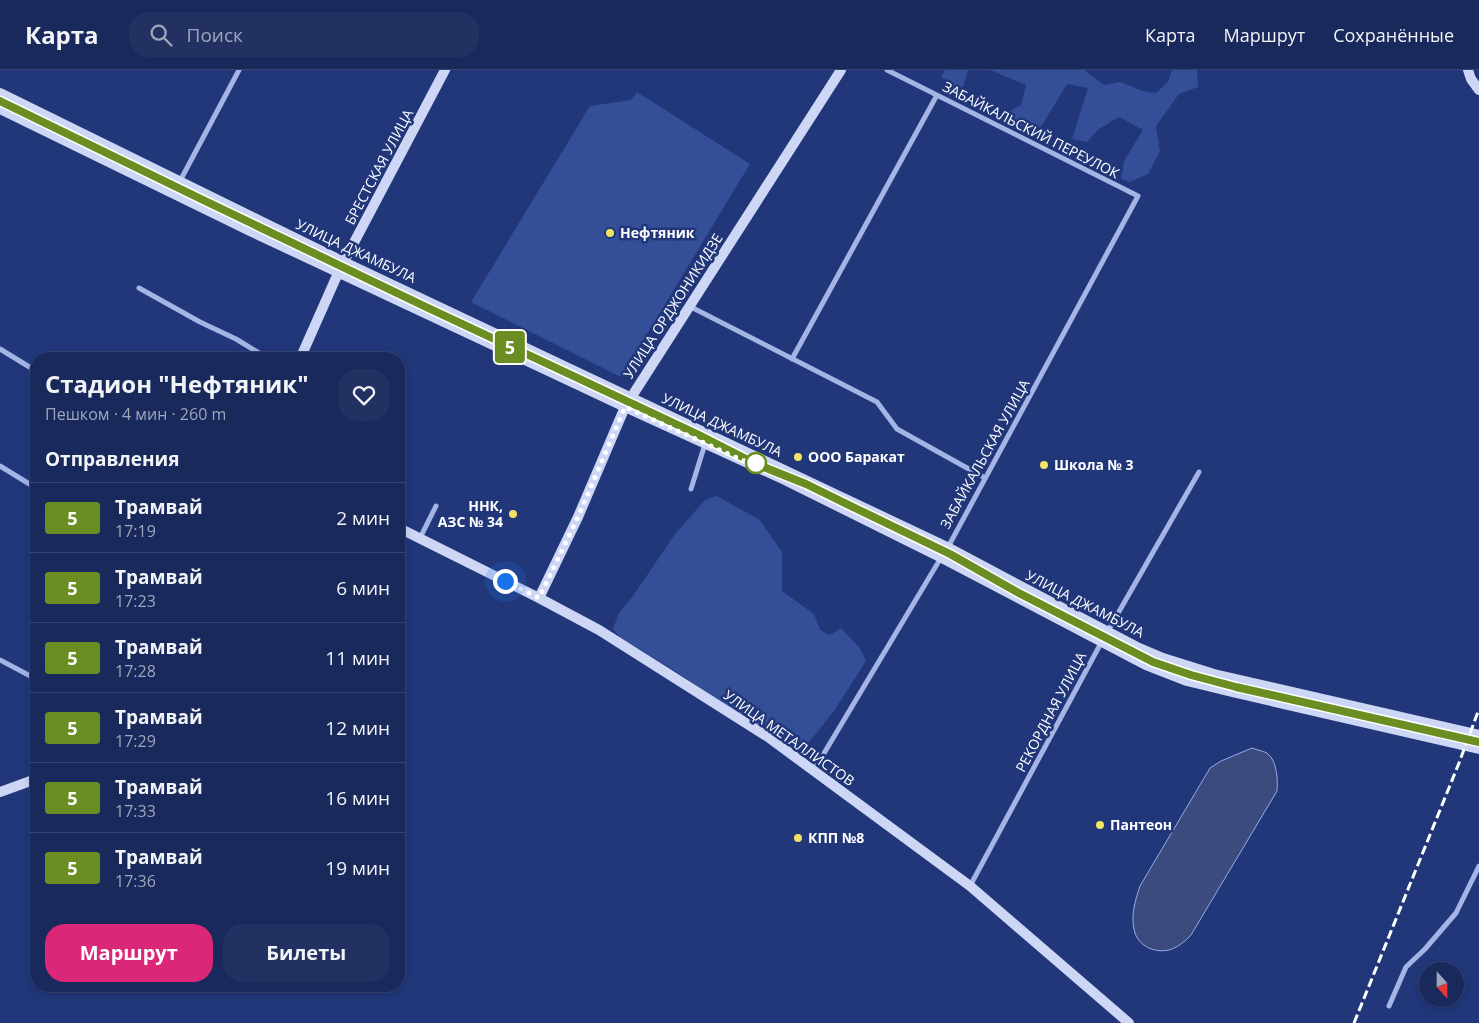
<!DOCTYPE html>
<html lang="ru">
<head>
<meta charset="utf-8">
<style>
  body { margin:0; font-family:"Open Sans",sans-serif; background:#223162; color:#f1f3f6; height:100vh; display:flex; flex-direction:column; font-size:19px; white-space:nowrap }
  * { box-sizing:border-box; margin:0 }
  p { font-size:16px; color:#9fa6bb }
  .icon { flex:none; width:28px; height:28px; fill:none; stroke:currentColor; stroke-width:2; stroke-linecap:round; stroke-linejoin:round }
  .map { position:relative; flex:1; overflow:hidden }
  .drawer { position:absolute; left:30px; top:282px; width:375px; height:640px; display:flex; flex-direction:column; background:#19295c; border-radius:20px; box-shadow:0 2px 8px #0003,0 0 0 1px #374572 }
  .drawer>* { flex:none }
  .badge { padding:0 10px; border-radius:4px; font-size:18px; line-height:32px }
  .needle { width:32px; rotate:159deg }
  .fabs { position:absolute; left:1419px; top:892px; display:grid; gap:10px }
  .fabs a { display:grid; place-items:center; width:45px; height:45px; border-radius:50%; background:#19295c; box-shadow:0 2px 8px #0003,0 0 0 1px #374572; font-size:25px }
  .you { position:absolute; width:25px; height:25px; margin:-12px; border:4px solid #fff; border-radius:50%; background:#1a73e8; box-shadow:0 0 0 8px #1a73e833 }
  .map>.badge { position:absolute; translate:-50% -50%; box-shadow:0 0 0 2px #fff }
  h2 { padding:0 15px; font-size:19px; line-height:45px }
  .round { display:grid; place-items:center; flex:none; width:52px; height:52px; border-radius:20px; background:#223162 }
  .head { display:flex; align-items:center; justify-content:space-between; height:85px; padding:0 15px }
  h1 { font-size:24px; font-weight:700; line-height:38px }
  .cta { display:flex; gap:10px; margin-top:auto; padding:10px 15px }
  .cta a { flex:1; height:58px; border-radius:20px; background:#db2777; color:#fff; font-size:20px; font-weight:700; line-height:58px; text-align:center }
  .cta a+a { background:#223162; color:#f1f3f6 }
  ul { padding:0; list-style:none }
  li { display:flex; align-items:center; gap:15px; height:70px; padding:0 15px; border-top:1px solid #374572 }
  li div { flex:1 }
  li b { display:block; font-size:19px }
  li em { font-style:normal }
  li .badge { min-width:55px; font-weight:700; text-align:center }
  header { display:flex; align-items:center; gap:30px; box-sizing:border-box; height:70px; padding:0 25px; background:#19295c; border-bottom:1px solid #374572 }
  header strong { font-size:24px }
  nav { display:flex; gap:28px; margin-inline-start:auto; font-size:18px }
  .search { width:350px; height:45px; background:#223162; display:flex; align-items:center; gap:12px; box-sizing:border-box; padding:0 18px; border-radius:20px; color:#9fa6bb; font-size:19px }
  .map>svg:first-child { display:block }
  .green { fill:#344e98 }
  .water { fill:#3b4b7d; stroke:#97ace6 }
  .lines { fill:none; stroke-linecap:round; stroke-linejoin:round }
  .street { stroke:#a3b4e5; stroke-width:5 }
  .secondary { stroke:#cdd6f5; stroke-width:10 }
  .tram { stroke:#fff; stroke-width:1 }
  .rail { stroke:#fff; stroke-width:3; stroke-dasharray:9 4; stroke-linecap:butt }
  .line-casing { stroke:#fff; stroke-width:11 }
  .line { stroke:#6b8e23; stroke-width:8 }
  .walk { stroke:#fff; stroke-width:5; stroke-dasharray:0 9 }
  .poi-dot { fill:#f1e465; stroke:#21377a; stroke-width:2 }
  .stop-dot { fill:#fff; stroke:#6b8e23; stroke-width:2.5 }
  .labels { text-anchor:middle; stroke-width:5; stroke-linejoin:round; paint-order:stroke }
  .street-label { font-size:14px; fill:#fff; stroke:#21377a }
  .poi-label { font-size:14px; font-weight:bold; fill:#fff; stroke:#21377a; text-anchor:start }
</style>
</head>
<body>
<header>
<strong>Карта</strong>
<div class="search"><svg class="icon" aria-label="search" viewBox="0 0 24 24"><circle cx="10" cy="10" r="6"/><path d="M15 15l6 6"/></svg>Поиск</div>
<nav><a>Карта</a><a>Маршрут</a><a>Сохранённые</a></nav>
</header>
<div class="map">
<svg width="1479" height="953" viewBox="0 0 1479 953">
  <rect width="100%" height="100%" fill="#21377a"/>
  <path class="green" d="M 945,0 L 968,0 L 962,20 L 941,7 Z
    M 990,0 L 1084,0 L 1104,15 L 1120,12 L 1143,21 L 1156,23 L 1168,12 L 1172,0 L 1197,0 L 1198,17 L 1179,24 L 1156,56 L 1160,81 L 1148,104 L 1130,112 L 1121,109 L 1124,91 L 1143,60 L 1119,47 L 1099,59 L 1087,72 L 1072,69 L 1088,18 L 1067,14 L 1041,57 L 1031,61 L 1006,49 L 1004,44 L 1021,35 L 1026,15 Z
    M 637,22 L 750,94 L 621,307 L 471,232 L 590,36 L 631,30 Z
    M 717,426 L 760,450 L 782,482 L 782,521 L 814,544 L 820,560 L 830,565 L 841,558 L 860,578 L 866,591 L 834,641 L 802,681 L 764,661 L 675,601 L 620,567 L 613,559 L 619,543 L 633,526 L 675,464 L 705,430 Z"/>
  <path class="water" d="M 1252,678 C 1257,680 1263,681 1267,683 C 1277,690 1278,710 1277,721 L 1191,865 C 1185,871 1180,876 1172,879 C 1158,884 1140,878 1135,863 C 1130,847 1135,831 1140,816 L 1210,698 L 1221,691 Z"/>
  <g class="lines">
    <path class="street" d="M 887,0 L 1138,126 L 947,479
      M 180,111 L 239,0
      M 139,218 L 200,252 L 236,269 L 269,289
      M 689,236 L 877,332 L 897,359 L 985,408
      M 0,279 L 36,301
      M 792,289 L 937,25
      M 0,396 L 36,418
      M 691,419 L 705,374
      M 420,468 L 436,436
      M 0,590 L 36,609
      M 814,700 L 942,486
      M 970,816 L 1101,573 L 1199,402
      M 1389,936 L 1406,897 L 1425,879 L 1456,843 L 1479,796"/>
    <path class="secondary" d="M 1468,0 L 1471,9 L 1479,20
      M 0,23 L 344,192 L 947,477 L 1047,530 L 1137,577 L 1163,588 L 1214,604 L 1479,665
      M 0,39 L 250,161 L 625,337 L 785,410 L 942,488 L 1146,595 L 1187,611 L 1232,622 L 1479,679
      M 300,289 L 339,201 L 445,0
      M 399,458 L 539,528 L 599,560 L 768,667 L 970,816 L 1129,953
      M 539,528 L 578,447 L 625,337 L 841,0
      M 0,722 L 36,709"/>
    <path class="tram" d="M 0,31 L 201,129 L 485,265 L 697,364 L 756,393 L 806,414 L 857,439 L 949,484 L 1017,522 L 1153,592 L 1191,605 L 1237,617 L 1479,672"/>
    <path class="rail" d="M 1354,953 L 1459,693 L 1479,639"/>
  </g>
  <g class="lines">
    <defs>
      <path id="line" d="M 0,31 L 201,129 L 426,237 L 697,364 L 756,394 L 806,414 L 857,439 L 950,484 L 1017,522 L 1153,592 L 1191,605 L 1236,617 L 1479,672"/>
    </defs>
    <use href="#line" class="line-casing"/>
    <use href="#line" class="line"/>
    <path class="walk" d="M 505,511 L 539,528 L 578,447 L 625,337 L 753,395 L 756,393"/>
  </g>
  <g class="poi-dot">
    <circle cx="610" cy="163" r="5"/>
    <circle cx="798" cy="387" r="5"/>
    <circle cx="1044" cy="395" r="5"/>
    <circle cx="513" cy="444" r="5"/>
    <circle cx="1100" cy="755" r="5"/>
    <circle cx="798" cy="768" r="5"/>
  </g>
  <circle class="stop-dot" cx="756" cy="393" r="10"/>
  <g class="labels">
    <g class="street-label">
      <text transform="translate(1031 60) rotate(27)" y="5">ЗАБАЙКАЛЬСКИЙ ПЕРЕУЛОК</text>
      <text transform="translate(379 97) rotate(-62)" y="5">БРЕСТСКАЯ УЛИЦА</text>
      <text transform="translate(356 181) rotate(25)" y="5">УЛИЦА ДЖАМБУЛА</text>
      <text transform="translate(673 236) rotate(-57)" y="5">УЛИЦА ОРДЖОНИКИДЗЕ</text>
      <text transform="translate(722 355) rotate(25)" y="5">УЛИЦА ДЖАМБУЛА</text>
      <text transform="translate(985 384) rotate(-61)" y="5">ЗАБАЙКАЛЬСКАЯ УЛИЦА</text>
      <text transform="translate(1085 534) rotate(27)" y="5">УЛИЦА ДЖАМБУЛА</text>
      <text transform="translate(1051 642) rotate(-62)" y="5">РЕКОРДНАЯ УЛИЦА</text>
      <text transform="translate(789 668) rotate(35)" y="5">УЛИЦА МЕТАЛЛИСТОВ</text>
    </g>
    <g class="poi-label">
      <text x="620" y="168">Нефтяник</text>
      <text x="808" y="392">ООО Баракат</text>
      <text x="1054" y="400">Школа № 3</text>
      <text x="503" y="441" text-anchor="end">ННК,<tspan x="503" dy="16">АЗС № 34</tspan></text>
      <text x="1110" y="760">Пантеон</text>
      <text x="808" y="773">КПП №8</text>
    </g>
  </g>
</svg>
<div class="fabs">
<a><svg class="needle" viewBox="-14 -14 28 28"><path d="M0-13l5 13h-10z" fill="#e53935"/><path d="M0 13l5-13h-10z" fill="#9fa6bb"/></svg></a>
</div>
<div class="you" style="left:505px;top:511px"></div>
<b class="badge" style="left:510px;top:277px;background:#6b8e23;color:#fff">5</b>
<section class="drawer">
<div class="head"><div><h1>Стадион &quot;Нефтяник&quot;</h1><p>Пешком · 4 мин · 260 m</p></div><a class="round"><svg class="icon" aria-label="heart" viewBox="0 0 24 24"><path d="M12 20l-8-8c-3-5 5-10 8-4 3-6 11-1 8 4z"/></svg></a></div>
<h2>Отправления</h2>
<ul>
<li><span class="badge" style="background:#6b8e23;color:#fff">5</span><div><b>Трамвай</b><p>17:19</p></div><em>2 мин</em></li>
<li><span class="badge" style="background:#6b8e23;color:#fff">5</span><div><b>Трамвай</b><p>17:23</p></div><em>6 мин</em></li>
<li><span class="badge" style="background:#6b8e23;color:#fff">5</span><div><b>Трамвай</b><p>17:28</p></div><em>11 мин</em></li>
<li><span class="badge" style="background:#6b8e23;color:#fff">5</span><div><b>Трамвай</b><p>17:29</p></div><em>12 мин</em></li>
<li><span class="badge" style="background:#6b8e23;color:#fff">5</span><div><b>Трамвай</b><p>17:33</p></div><em>16 мин</em></li>
<li><span class="badge" style="background:#6b8e23;color:#fff">5</span><div><b>Трамвай</b><p>17:36</p></div><em>19 мин</em></li>
</ul>
<div class="cta"><a>Маршрут</a><a>Билеты</a></div>
</section>
</div>
</body>
</html>
